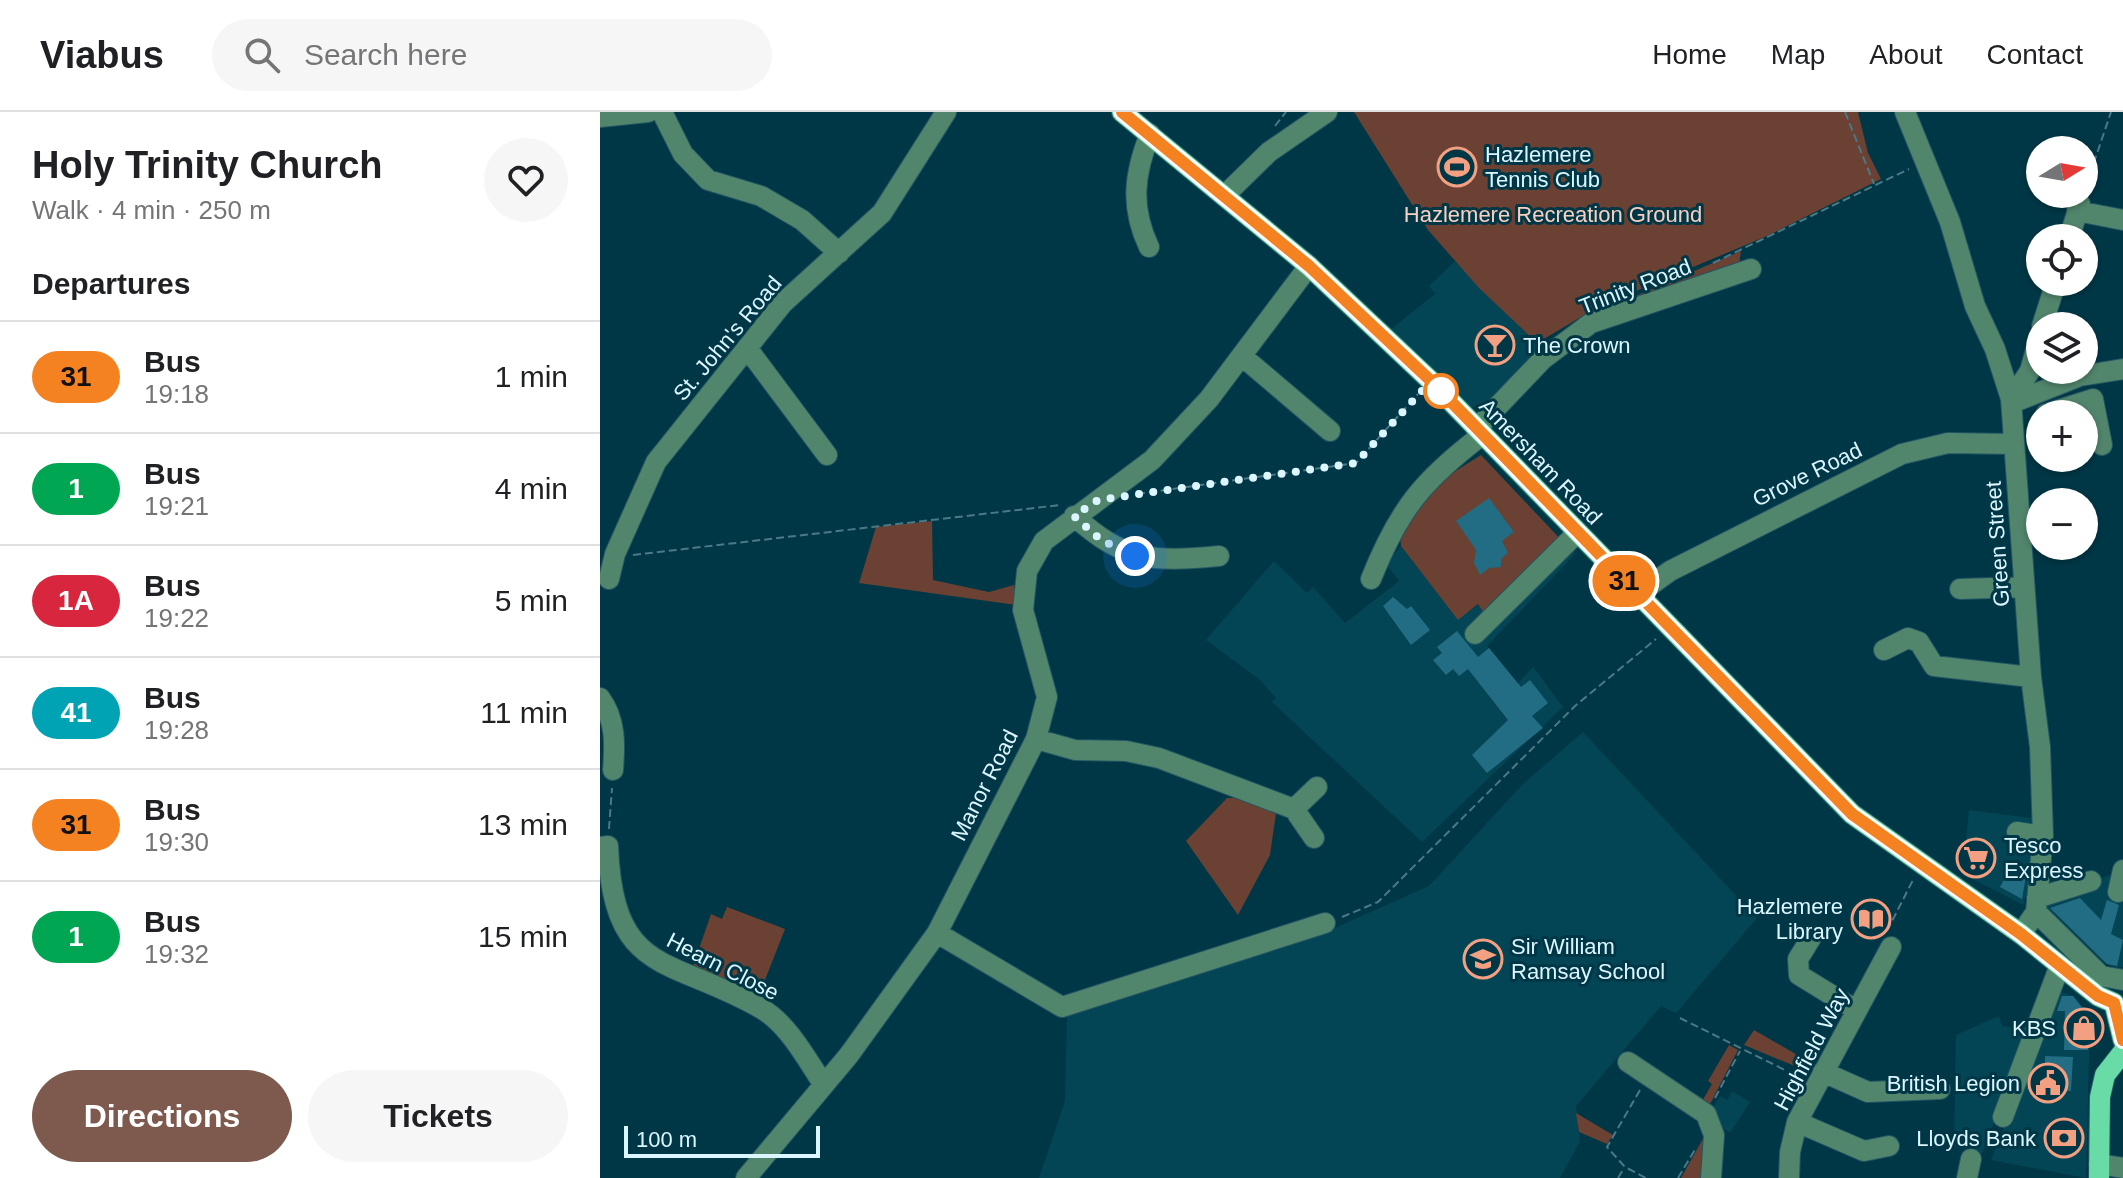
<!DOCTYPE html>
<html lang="en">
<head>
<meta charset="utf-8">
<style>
  body { margin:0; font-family:Arial,sans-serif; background:#f6f6f6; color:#202124; height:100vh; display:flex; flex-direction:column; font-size:30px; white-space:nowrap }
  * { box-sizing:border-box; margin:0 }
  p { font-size:26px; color:#757577 }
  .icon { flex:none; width:44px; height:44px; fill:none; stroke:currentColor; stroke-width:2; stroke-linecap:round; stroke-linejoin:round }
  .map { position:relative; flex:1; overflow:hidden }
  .details { display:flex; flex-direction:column; background:#fff; width:600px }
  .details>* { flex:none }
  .badge { padding:0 16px; border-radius:26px; font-size:28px; line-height:52px }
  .needle { width:52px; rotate:79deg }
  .buttons { position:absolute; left:1426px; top:24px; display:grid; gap:16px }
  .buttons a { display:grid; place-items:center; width:72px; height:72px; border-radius:50%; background:#fff; box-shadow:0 2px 6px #0004; font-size:40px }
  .scale { position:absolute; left:24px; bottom:20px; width:196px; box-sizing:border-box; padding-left:8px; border:4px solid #dcf6ff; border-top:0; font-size:22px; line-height:28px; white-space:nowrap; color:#dcf6ff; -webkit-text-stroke:6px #003746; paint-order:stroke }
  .you { position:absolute; width:40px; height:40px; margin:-20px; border:6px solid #fff; border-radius:50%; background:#1a73e8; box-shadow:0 0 0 12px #1a73e833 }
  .map>.badge { position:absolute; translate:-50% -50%; box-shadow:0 0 0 4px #fff }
  h2 { padding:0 32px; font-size:30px; line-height:72px }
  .round { display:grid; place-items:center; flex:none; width:84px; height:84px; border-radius:42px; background:#f6f6f6 }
  .headline { display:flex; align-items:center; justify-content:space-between; height:136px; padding:0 32px }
  h1 { font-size:38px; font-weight:800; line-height:60px }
  .primary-button { display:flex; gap:16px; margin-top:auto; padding:16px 32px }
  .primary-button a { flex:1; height:92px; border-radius:48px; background:#7e5a4e; color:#fff; font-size:32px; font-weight:800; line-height:92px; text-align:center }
  .primary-button a+a { background:#f6f6f6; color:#202124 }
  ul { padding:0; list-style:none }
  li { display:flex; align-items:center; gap:24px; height:112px; padding:0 32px; border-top:2px solid #e0e0e0 }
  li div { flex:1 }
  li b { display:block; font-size:30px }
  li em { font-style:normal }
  li .badge { min-width:88px; font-weight:700; text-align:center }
  header { display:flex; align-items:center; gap:48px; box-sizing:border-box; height:112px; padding:0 40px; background:#fff; border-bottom:2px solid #e0e0e0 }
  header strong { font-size:38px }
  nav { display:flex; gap:44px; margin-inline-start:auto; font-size:28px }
  .search { width:560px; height:72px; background:#f6f6f6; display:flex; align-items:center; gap:20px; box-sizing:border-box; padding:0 28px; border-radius:44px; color:#757577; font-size:30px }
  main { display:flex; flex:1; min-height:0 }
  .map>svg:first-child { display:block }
  .built { fill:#044555 }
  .green { fill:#6a4132 }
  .building { fill:#226d83 }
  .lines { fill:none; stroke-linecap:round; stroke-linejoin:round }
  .minor-casing { stroke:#235664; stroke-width:22 }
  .major-casing { stroke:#235664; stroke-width:22 }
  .path { stroke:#4c7986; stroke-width:2; stroke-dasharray:8 4; stroke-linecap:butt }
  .minor { stroke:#52866c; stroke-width:20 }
  .major { stroke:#68dba6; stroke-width:20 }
  .line-casing { stroke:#fff; stroke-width:18 }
  .line { stroke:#f58220; stroke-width:12 }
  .walk { stroke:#dcf6ff; stroke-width:8; stroke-dasharray:0 14.4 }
  .stop-dot { fill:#fff; stroke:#f58220; stroke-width:4 }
  .labels { text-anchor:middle; stroke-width:6; stroke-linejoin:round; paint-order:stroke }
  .poi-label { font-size:22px; fill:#dcf6ff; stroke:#003746; text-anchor:start }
  .park-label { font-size:22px; fill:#f8d0c1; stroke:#003746 }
  .street-label { font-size:22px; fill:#dcf6ff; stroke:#003746 }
</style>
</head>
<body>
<header>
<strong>Viabus</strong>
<div class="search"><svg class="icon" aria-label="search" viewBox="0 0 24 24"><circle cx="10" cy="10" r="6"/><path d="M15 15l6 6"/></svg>Search here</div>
<nav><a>Home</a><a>Map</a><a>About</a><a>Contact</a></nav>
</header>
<main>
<section class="details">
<div class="headline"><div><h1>Holy Trinity Church</h1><p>Walk · 4 min · 250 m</p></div><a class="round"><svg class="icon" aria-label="heart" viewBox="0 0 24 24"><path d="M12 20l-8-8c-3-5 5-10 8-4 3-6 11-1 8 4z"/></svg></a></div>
<h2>Departures</h2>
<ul>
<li><span class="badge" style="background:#f58220;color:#111">31</span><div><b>Bus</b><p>19:18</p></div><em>1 min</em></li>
<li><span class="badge" style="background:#00a651;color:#fff">1</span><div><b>Bus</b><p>19:21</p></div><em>4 min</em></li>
<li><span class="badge" style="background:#d7263d;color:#fff">1A</span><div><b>Bus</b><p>19:22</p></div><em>5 min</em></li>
<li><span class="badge" style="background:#00a3b4;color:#fff">41</span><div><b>Bus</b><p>19:28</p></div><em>11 min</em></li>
<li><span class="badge" style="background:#f58220;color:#111">31</span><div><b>Bus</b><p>19:30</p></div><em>13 min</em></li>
<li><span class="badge" style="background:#00a651;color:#fff">1</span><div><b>Bus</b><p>19:32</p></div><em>15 min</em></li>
</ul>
<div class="primary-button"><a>Directions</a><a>Tickets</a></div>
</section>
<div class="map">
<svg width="1523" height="1066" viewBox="0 0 1523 1066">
  <rect width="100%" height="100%" fill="#003746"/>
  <path class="built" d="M 855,149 L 942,237 L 889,297 L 864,294 L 791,217 L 835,182 L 829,174 Z
    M 966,433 L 975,442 L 887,534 L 917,572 L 933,555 L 963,595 L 822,730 L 672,590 L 676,586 L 659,567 L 606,528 L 674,449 L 707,481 L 713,475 L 745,511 L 799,469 L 786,452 L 801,434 L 858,507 Z
    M 983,620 L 1157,806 L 1076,901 L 1061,894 L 976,994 L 980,1029 L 960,1066 L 439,1066 L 465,989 L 467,902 L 717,824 L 829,774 L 922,673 Z
    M 1369,698 L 1437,707 L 1434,758 L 1423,793 L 1365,763 L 1371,732 L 1366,726 Z
    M 1519,759 L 1523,759 L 1523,855 L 1516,856 L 1490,845 L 1446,800 L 1448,789 Z
    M 1457,879 L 1474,884 L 1490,904 L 1486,1066 L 1391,1048 Z
    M 1399,904 L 1402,914 L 1429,918 L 1382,1042 L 1354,1035 L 1356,923 Z
    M 1132,979 L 1150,990 L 1130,1021 L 1121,1015 L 1112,997 L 1120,984 L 1127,988 Z"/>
  <path class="green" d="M 754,0 L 1258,0 L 1268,41 L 1281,67 L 1167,124 L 998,195 L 937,231 L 879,176 L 828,118 Z
    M 1141,139 L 1139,153 L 998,200 Z
    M 881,343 L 966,433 L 893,514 L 878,492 L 858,508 L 801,434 L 799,414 L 825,378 Z
    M 332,409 L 333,468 L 389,480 L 414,473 L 416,493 L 259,471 L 276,415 Z
    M 627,686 L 645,686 L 676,701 L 670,743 L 638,803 L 586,729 Z
    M 127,795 L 185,817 L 159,883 L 93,854 L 111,802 L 122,807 Z
    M 1154,918 L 1213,952 L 1209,960 L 1144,933 Z
    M 1129,933 L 1138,938 L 1108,996 L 1101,991 L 1112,972 L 1108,969 Z
    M 976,1001 L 1013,1023 L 1007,1032 L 979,1020 Z
    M 1105,1024 L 1104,1066 L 1081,1066 L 1104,1025 Z"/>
  <path class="building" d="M 889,386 L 914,420 L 902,429 L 908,441 L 901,447 L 901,455 L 889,456 L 880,463 L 874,451 L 876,438 L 856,409 Z
    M 793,485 L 807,497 L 811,494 L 830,518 L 811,533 L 783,494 Z
    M 857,519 L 878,545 L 889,536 L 921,575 L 930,568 L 948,591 L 932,604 L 943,616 L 887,661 L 872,643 L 908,608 L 868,557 L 859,564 L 853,557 L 846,563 L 833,548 L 842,541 L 837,535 Z
    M 1411,755 L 1426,764 L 1422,787 L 1400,775 Z
    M 1480,786 L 1501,808 L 1507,788 L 1519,793 L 1511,822 L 1523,828 L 1517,854 L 1507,852 L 1450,796 Z
    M 1462,884 L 1473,884 L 1488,903 L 1488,938 L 1464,938 L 1465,899 L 1457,899 Z
    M 1445,944 L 1473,945 L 1471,979 L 1427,977 L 1432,965 L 1445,965 Z"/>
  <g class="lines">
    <defs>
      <path id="minor" d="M 62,0 L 83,42 L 108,68 L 161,84 L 202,108 L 239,141
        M 1305,0 L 1350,110 L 1375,194 L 1395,237 L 1411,287 L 1431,565 L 1440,635 L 1443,724 L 1436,800 L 1421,822
        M 0,5 L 48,0
        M 625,83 L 669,40 L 727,0
        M 1477,99 L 1523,108
        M 1469,126 L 1480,92
        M 549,135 C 530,95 534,62 550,22
        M 1442,214 L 1456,170
        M 147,236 L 227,343
        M 643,245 L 730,319
        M 1411,287 L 1430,259 L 1440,223
        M 1412,291 L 1480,264 L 1523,257
        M 1446,302 L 1493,287 L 1502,333
        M 876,317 L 943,247 L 991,211 L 1151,157
        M 474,404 C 525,450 553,450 619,444
        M 9,467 L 15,442 L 56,350 L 183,191 L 282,101 L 346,0
        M 771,467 C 799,397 823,368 882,323
        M 1360,477 L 1424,475
        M 1037,483 L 1070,459 L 1302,342 L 1348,331 L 1414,332
        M 875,522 L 977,421
        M 1284,538 L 1308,526 L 1319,530 L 1334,554 L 1431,565
        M 0,586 C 16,608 15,632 13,658
        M 436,627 L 475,638 L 526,639 L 559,646 L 694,697
        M 1417,720 L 1443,724
        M 714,726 L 694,697 L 717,675
        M 0,735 L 8,734 C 13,866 71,844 162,897 C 189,913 207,948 224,973
        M 1518,780 L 1523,758
        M 1437,786 L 1491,769
        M 1436,800 L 1501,864 L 1523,868
        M 337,821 L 462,895 L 725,811
        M 1211,826 L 1198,847 L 1199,863 L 1256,898
        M 1028,950 L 1106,1002 L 1114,1023 L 1111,1066
        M 1223,960 L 1268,980 L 1340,977
        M 1403,1005 L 1460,853
        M 1197,1010 L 1264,1039 L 1289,1034
        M 1499,1052 L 1523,1056
        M 146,1066 L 249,943 L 337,821 L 436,627 L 447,585 L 423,498 L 427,459 L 444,429 L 552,348 L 609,287 L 709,154
        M 1189,1066 L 1190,1040 L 1197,1010 L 1291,835
        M 1367,1066 L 1371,1047"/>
      <path id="major" d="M 522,0 L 709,154 L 831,269 L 1252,702 L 1421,822 L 1498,884 L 1514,891 L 1523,928
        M 1499,1066 L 1500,985 L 1505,963 L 1523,940"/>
    </defs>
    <use href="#minor" class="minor-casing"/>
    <use href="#major" class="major-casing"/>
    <path class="path" d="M 1245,0 L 1274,72
      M 675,14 L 686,0
      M 1486,74 L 1511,0
      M 1113,151 L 1309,57
      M 537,382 L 756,351 L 818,282
      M 33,443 L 460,393
      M 9,717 L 12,676
      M 742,805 L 778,790 L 975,594 L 1056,527
      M 1287,819 L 1313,768
      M 1080,906 L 1201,966
      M 1040,978 L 1007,1035 L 1025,1055 L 1046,1066
      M 1115,986 L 1140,939
      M 1018,1066 L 1024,1056
      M 1078,1066 L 1096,1036"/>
    <use href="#minor" class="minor"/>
    <use href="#major" class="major"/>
  </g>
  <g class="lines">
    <defs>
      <path id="line" d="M 522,0 L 709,154 L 831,269 L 1252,702 L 1421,822 L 1498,884 L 1514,891 L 1523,928"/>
    </defs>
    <use href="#line" class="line-casing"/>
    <use href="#line" class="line"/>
    <path class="walk" d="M 535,444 L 501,428 L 474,404 L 498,388 L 756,351 L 831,269 L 841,279"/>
  </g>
  <defs>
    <symbol id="stadium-ring" viewBox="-11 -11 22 22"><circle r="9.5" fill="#003746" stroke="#f2a081" stroke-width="1.5"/><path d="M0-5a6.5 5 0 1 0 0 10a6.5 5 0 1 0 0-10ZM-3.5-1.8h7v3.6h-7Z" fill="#f2a081"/></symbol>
    <symbol id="bar-ring" viewBox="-11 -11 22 22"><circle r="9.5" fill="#003746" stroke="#f2a081" stroke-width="1.5"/><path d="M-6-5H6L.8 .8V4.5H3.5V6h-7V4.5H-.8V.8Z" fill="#f2a081"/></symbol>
    <symbol id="supermarket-ring" viewBox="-11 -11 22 22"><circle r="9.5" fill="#003746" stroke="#f2a081" stroke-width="1.5"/><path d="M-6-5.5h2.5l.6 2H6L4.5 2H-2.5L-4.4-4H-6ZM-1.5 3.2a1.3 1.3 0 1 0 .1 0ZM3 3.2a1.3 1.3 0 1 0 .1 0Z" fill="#f2a081"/></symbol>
    <symbol id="library-ring" viewBox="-11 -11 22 22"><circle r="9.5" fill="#003746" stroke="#f2a081" stroke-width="1.5"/><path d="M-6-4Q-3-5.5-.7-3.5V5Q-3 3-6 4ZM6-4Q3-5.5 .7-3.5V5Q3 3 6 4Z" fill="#f2a081"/></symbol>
    <symbol id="school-ring" viewBox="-11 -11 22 22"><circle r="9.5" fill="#003746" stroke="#f2a081" stroke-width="1.5"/><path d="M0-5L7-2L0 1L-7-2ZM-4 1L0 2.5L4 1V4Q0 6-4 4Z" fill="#f2a081"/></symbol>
    <symbol id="shop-ring" viewBox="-11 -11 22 22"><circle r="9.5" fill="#003746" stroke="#f2a081" stroke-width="1.5"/><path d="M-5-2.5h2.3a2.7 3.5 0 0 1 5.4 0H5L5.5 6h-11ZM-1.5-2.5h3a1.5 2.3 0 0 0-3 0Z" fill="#f2a081"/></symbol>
    <symbol id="civic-ring" viewBox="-11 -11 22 22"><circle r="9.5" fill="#003746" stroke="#f2a081" stroke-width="1.5"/><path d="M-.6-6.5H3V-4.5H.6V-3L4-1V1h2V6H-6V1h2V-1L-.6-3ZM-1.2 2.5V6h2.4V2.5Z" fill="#f2a081"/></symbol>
    <symbol id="bank-ring" viewBox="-11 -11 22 22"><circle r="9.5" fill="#003746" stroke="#f2a081" stroke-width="1.5"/><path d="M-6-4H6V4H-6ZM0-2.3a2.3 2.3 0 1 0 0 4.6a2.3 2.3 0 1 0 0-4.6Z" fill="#f2a081"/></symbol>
  </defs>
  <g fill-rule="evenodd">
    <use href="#stadium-ring" x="835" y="33" width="44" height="44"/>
    <use href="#bar-ring" x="873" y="211" width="44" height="44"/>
    <use href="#supermarket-ring" x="1354" y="724" width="44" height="44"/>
    <use href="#library-ring" x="1249" y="785" width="44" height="44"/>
    <use href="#school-ring" x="861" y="825" width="44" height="44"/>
    <use href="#shop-ring" x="1462" y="894" width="44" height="44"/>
    <use href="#civic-ring" x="1426" y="949" width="44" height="44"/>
    <use href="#bank-ring" x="1442" y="1004" width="44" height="44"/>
  </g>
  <circle class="stop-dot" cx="841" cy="279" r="16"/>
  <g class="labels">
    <g class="poi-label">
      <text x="885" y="50">Hazlemere<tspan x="885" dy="25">Tennis Club</tspan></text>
      <text x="923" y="241">The Crown</text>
      <text x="1404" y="741">Tesco<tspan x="1404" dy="25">Express</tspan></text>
      <text x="1243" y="802" text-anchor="end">Hazlemere<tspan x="1243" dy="25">Library</tspan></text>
      <text x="911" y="842">Sir William<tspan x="911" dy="25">Ramsay School</tspan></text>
      <text x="1456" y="924" text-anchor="end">KBS</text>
      <text x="1420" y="979" text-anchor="end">British Legion</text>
      <text x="1436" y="1034" text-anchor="end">Lloyds Bank</text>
    </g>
    <g class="park-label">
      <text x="953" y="110">Hazlemere Recreation Ground</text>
    </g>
    <g class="street-label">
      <text transform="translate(1035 174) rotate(-21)" y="8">Trinity Road</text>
      <text transform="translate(127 226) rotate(-50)" y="8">St. John's Road</text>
      <text transform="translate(941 349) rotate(46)" y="8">Amersham Road</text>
      <text transform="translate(1207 362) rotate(-26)" y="8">Grove Road</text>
      <text transform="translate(1397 432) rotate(-94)" y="8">Green Street</text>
      <text transform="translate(384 673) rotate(-63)" y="8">Manor Road</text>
      <text transform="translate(123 854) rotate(27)" y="8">Hearn Close</text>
      <text transform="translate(1211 937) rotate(-62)" y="8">Highfield Way</text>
    </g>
  </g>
</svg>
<div class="buttons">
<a><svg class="needle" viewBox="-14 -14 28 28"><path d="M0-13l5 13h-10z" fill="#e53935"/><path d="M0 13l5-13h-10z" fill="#757577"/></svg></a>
<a><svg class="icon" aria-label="locate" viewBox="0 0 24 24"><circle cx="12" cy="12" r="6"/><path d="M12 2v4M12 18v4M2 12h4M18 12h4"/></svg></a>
<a><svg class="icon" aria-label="layers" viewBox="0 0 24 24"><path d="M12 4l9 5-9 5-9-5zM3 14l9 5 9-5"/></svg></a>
<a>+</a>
<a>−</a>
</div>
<div class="scale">100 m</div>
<div class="you" style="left:535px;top:444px"></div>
<b class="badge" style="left:1024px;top:469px;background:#f58220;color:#111">31</b>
</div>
</main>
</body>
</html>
